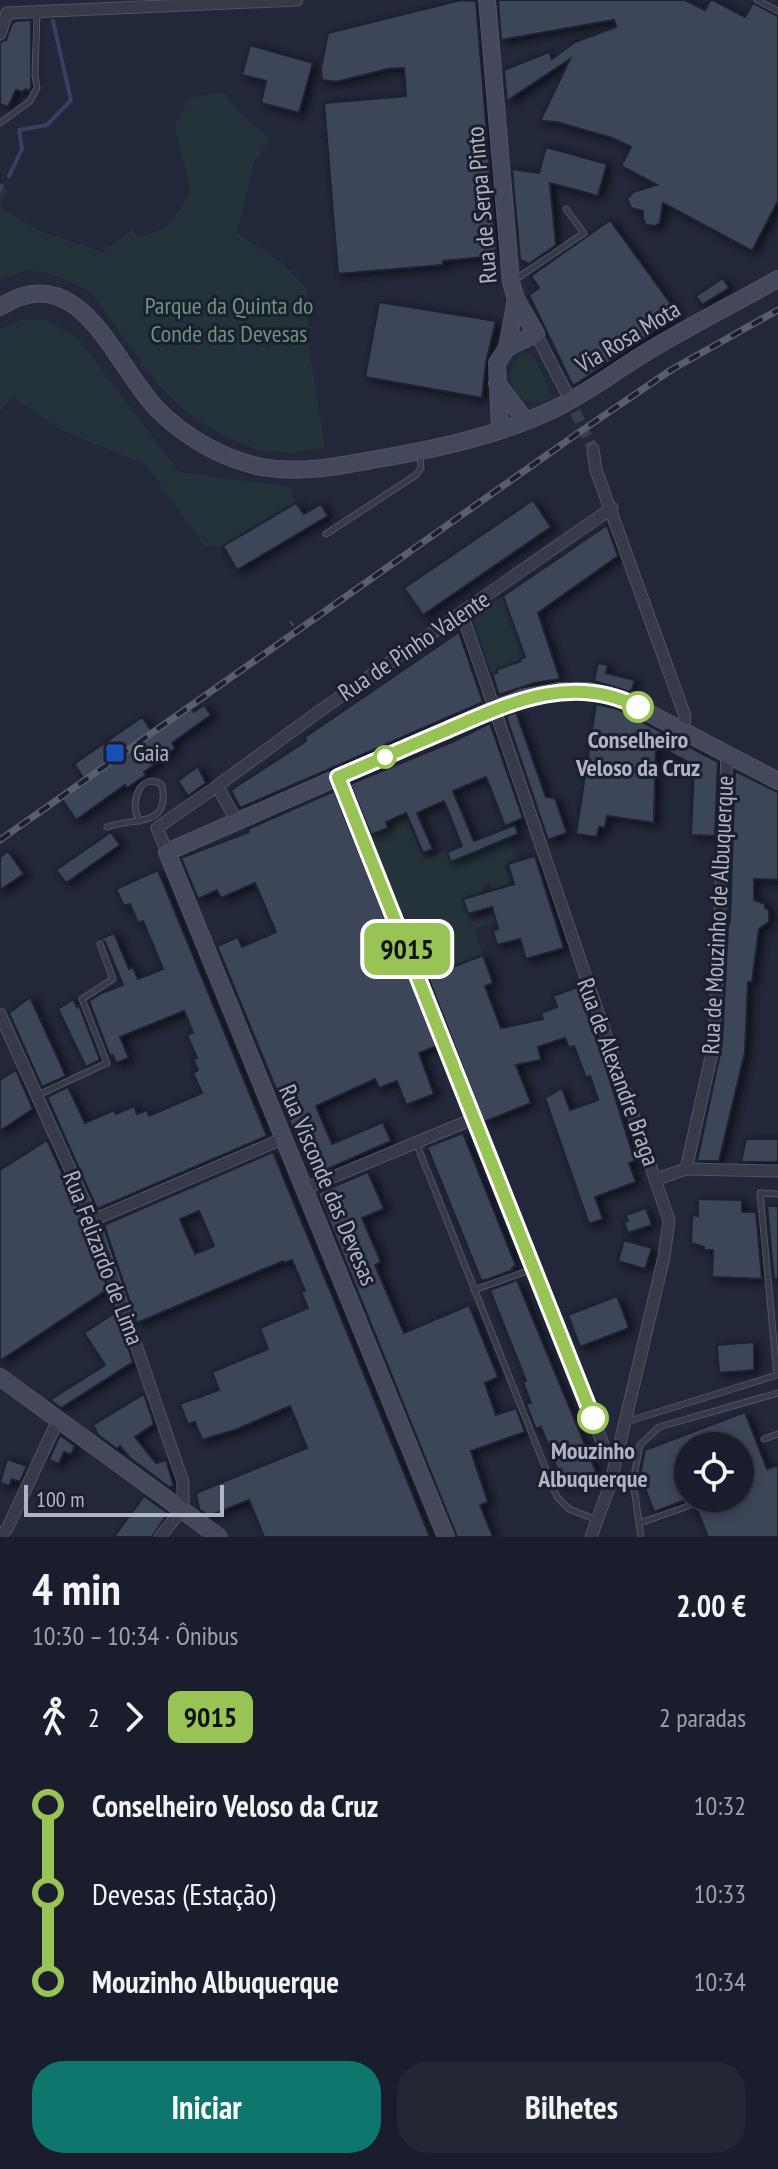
<!DOCTYPE html>
<html lang="pt">
<head>
<meta charset="utf-8">
<style>
  body { margin:0; font-family:"PT Sans Narrow",sans-serif; background:#232633; color:#f1f3f6; height:100vh; display:flex; flex-direction:column; font-size:30px; white-space:nowrap }
  * { box-sizing:border-box; margin:0 }
  p { font-size:26px; color:#9fa2a9 }
  .icon { flex:none; width:44px; height:44px; fill:none; stroke:currentColor; stroke-width:2; stroke-linecap:round; stroke-linejoin:round }
  .map { position:relative; height:1537px; overflow:hidden }
  .details { display:flex; flex-direction:column; background:#1a1d2b; flex:1 }
  .details>* { flex:none }
  .badge { padding:0 16px; border-radius:12px; font-size:28px; line-height:52px }
  .tools { position:absolute; left:674px; top:1432px; display:grid; gap:16px }
  .tools a { display:grid; place-items:center; width:80px; height:80px; border-radius:50%; background:#1a1d2b; box-shadow:0 4px 12px #0003,0 0 0 2px #383b47; font-size:40px }
  .scale { position:absolute; left:24px; bottom:20px; width:200px; box-sizing:border-box; padding-left:8px; border:4px solid #b1b4c5; border-top:0; font-size:22px; line-height:28px; white-space:nowrap; color:#b1b4c5; -webkit-text-stroke:6px #1b1f2e; paint-order:stroke }
  .map>.badge { position:absolute; translate:-50% -50%; box-shadow:0 0 0 4px #fff }
  .legs { display:flex; align-items:center; gap:12px; height:88px; padding:0 32px; font-size:26px }
  .legs p { margin-inline-start:auto }
  .summary { display:flex; align-items:center; justify-content:space-between; height:136px; padding:0 32px }
  h1 { font-size:44px; font-weight:600; line-height:60px }
  .action { display:flex; gap:16px; margin-top:auto; padding:16px 32px }
  .action a { flex:1; height:92px; border-radius:32px; background:#0f766e; color:#fff; font-size:32px; font-weight:600; line-height:92px; text-align:center }
  .action a+a { background:#232633; color:#f1f3f6 }
  ul { padding:0 32px; list-style:none }
  li { display:flex; align-items:center; gap:28px; height:88px; font-size:30px }
  li i { display:grid; place-items:center; width:12px; height:100%; margin:0 10px; background:currentColor }
  li i::after { content:''; width:20px; height:20px; margin:-10px; border:6px solid; border-radius:50%; background:#1a1d2b }
  li p { margin-inline-start:auto }
  li:first-child i { background:linear-gradient(#0000 50%,currentColor 0) }
  li:last-child i { background:linear-gradient(currentColor 50%,#0000 0) }
  .map>svg:first-child { display:block }
  .green { fill:#24333a }
  .lines { fill:none; stroke-linecap:round; stroke-linejoin:round }
  .stream { stroke:#384062; stroke-width:4 }
  .building { fill:#3e4459; stroke:#1d2130; stroke-width:2; fill-rule:evenodd; filter:url(#shadow) }
  .street-tunnel { stroke:#373c4e; stroke-width:11; stroke-dasharray:11 5.5; stroke-linecap:butt }
  .lane-casing { stroke:#515464; stroke-width:7 }
  .street-casing { stroke:#515464; stroke-width:13 }
  .secondary-casing { stroke:#515464; stroke-width:18 }
  .path { stroke:#425057; stroke-width:2; stroke-dasharray:6 6; stroke-linecap:butt }
  .lane { stroke:#363a49; stroke-width:5 }
  .street { stroke:#363a49; stroke-width:11 }
  .secondary { stroke:#44485c; stroke-width:16 }
  .rail-casing { stroke:#585d70; stroke-width:7 }
  .rail { stroke:#1b1f2e; stroke-width:4; stroke-dasharray:12; stroke-linecap:butt }
  .line-1-casing { stroke:#fff; stroke-width:18 }
  .line-1 { stroke:#98c455; stroke-width:12 }
  .stop-1-dot { fill:#fff; stroke:#98c455; stroke-width:4 }
  .transit-dot { fill:#1a4fb4; stroke:#1b1f2e; stroke-width:3 }
  .labels { text-anchor:middle; stroke-width:6; stroke-linejoin:round; paint-order:stroke }
  .street-label { font-size:24px; fill:#b1b4c5; stroke:#1b1f2e }
  .park-label { font-size:24px; fill:#69957d; stroke:#1b1f2e }
  .stop-label { font-size:24px; font-weight:bold; fill:#b1b4c5; stroke:#1b1f2e }
  .poi-label { font-size:24px; fill:#b1b4c5; stroke:#1b1f2e; text-anchor:start }
</style>
</head>
<body>
<div class="map">
<svg width="778" height="1537" viewBox="0 0 778 1537">
  <defs>
    <filter id="shadow"><feDropShadow dx="4.5" dy="2.5" stdDeviation="4" flood-color="#0009"/></filter>
  </defs>
  <rect width="100%" height="100%" fill="#222739"/>
  <path class="green" d="M 224,92 L 241,115 L 271,138 L 254,162 L 237,233 L 285,265 L 307,289 L 307,335 L 325,448 L 290,453 L 259,450 L 227,438 L 187,413 L 157,384 L 91,292 L 49,273 L 27,270 L 0,280 L 0,184 L 9,190 L 0,207 L 37,230 L 103,252 L 131,230 L 139,237 L 168,227 L 191,191 L 174,126 L 191,97 Z
    M 23,319 L 45,320 L 77,337 L 179,472 L 290,487 L 296,503 L 223,546 L 205,547 L 146,465 L 61,430 L 13,397 L 0,411 L 0,329 Z
    M 524,352 L 534,355 L 553,398 C 539,405 527,404 516,393 C 507,377 509,363 524,352 Z
    M 503,596 L 525,657 L 521,659 L 521,661 L 496,670 L 497,673 L 492,674 L 473,618 Z
    M 406,814 L 424,860 L 447,850 L 451,862 L 508,838 L 515,858 L 504,866 L 510,883 L 493,890 L 490,883 L 482,886 L 485,894 L 464,902 L 472,922 L 494,915 L 496,921 L 475,929 L 483,955 L 427,978 L 368,836 L 388,828 L 386,822 Z"/>
  <g class="lines">
    <path class="stream" d="M 9,176 L 22,149 L 19,130 L 47,125 L 71,100 L 53,21
      M 0,191 L 2,186"/>
  </g>
  <path class="building" d="M 461,0 L 476,1 L 497,256 L 443,261 L 443,265 L 338,274 L 324,103 L 406,96 L 404,68 L 388,69 L 336,82 L 322,80 L 321,68 L 328,33 Z
    M 498,0 L 685,0 L 705,10 L 710,0 L 713,0 L 745,17 L 753,3 L 778,16 L 778,201 L 752,251 L 663,203 L 660,223 L 655,226 L 646,225 L 643,219 L 643,211 L 631,208 L 627,199 L 633,192 L 657,185 L 621,166 L 631,147 L 612,138 L 556,122 L 540,121 L 570,59 L 507,101 L 504,70 L 549,52 L 552,59 L 575,42 L 616,27 L 614,20 L 501,40 Z
    M 31,20 L 31,87 L 29,91 L 25,89 L 23,92 L 16,90 L 8,107 L 0,104 L 0,42 L 6,40 L 12,24 L 16,21 Z
    M 250,45 L 313,63 L 299,113 L 261,103 L 266,81 L 242,75 Z
    M 546,147 L 607,164 L 598,196 L 550,183 L 556,245 L 529,264 L 520,259 L 512,169 L 539,173 Z
    M 610,220 L 679,315 L 573,386 L 529,295 L 539,288 L 531,276 Z
    M 723,278 L 729,288 L 702,305 L 696,296 Z
    M 379,302 L 496,321 L 486,363 L 482,398 L 365,377 Z
    M 533,500 L 551,527 L 423,615 L 404,588 Z
    M 296,503 L 304,514 L 321,504 L 328,516 L 237,570 L 223,546 Z
    M 607,525 L 618,556 L 538,613 L 560,679 L 534,683 L 499,695 L 492,674 L 497,673 L 496,670 L 521,661 L 520,659 L 525,657 L 503,596 Z
    M 459,632 L 483,702 L 240,808 L 231,790 L 306,741 L 305,737 Z
    M 598,663 L 608,665 L 606,673 L 635,680 L 631,692 L 594,681 Z
    M 596,704 L 618,709 L 718,762 L 715,836 L 691,835 L 694,765 L 656,745 L 654,823 L 607,816 L 605,828 L 599,827 L 597,837 L 576,834 Z
    M 204,705 L 211,715 L 172,743 L 175,748 L 168,755 L 144,772 L 146,775 L 127,788 L 125,785 L 76,820 L 62,799 L 86,782 L 74,764 L 142,717 L 154,734 L 191,708 L 194,712 Z
    M 516,712 L 546,797 L 555,798 L 567,833 L 548,840 L 506,716 Z
    M 490,723 L 523,818 L 505,826 L 486,777 L 453,791 L 474,841 L 515,825 L 518,834 L 451,862 L 447,852 L 462,846 L 444,801 L 417,813 L 433,849 L 423,853 L 406,813 L 386,822 L 388,828 L 371,835 L 350,784 L 452,742 Z
    M 198,766 L 206,783 L 188,796 L 178,781 Z
    M 735,771 L 778,792 L 778,880 L 754,879 L 754,900 L 765,904 L 765,908 L 769,910 L 769,922 L 759,929 L 752,982 L 748,982 L 745,1052 L 719,1161 L 697,1161 L 722,1044 L 728,927 L 730,920 Z
    M 334,791 L 437,1046 L 419,1053 L 434,1094 L 406,1105 L 397,1081 L 379,1088 L 375,1079 L 316,1106 L 332,1144 L 383,1122 L 391,1141 L 312,1176 L 217,946 L 238,937 L 242,947 L 276,932 L 255,883 L 221,898 L 217,890 L 198,899 L 181,858 L 249,832 L 248,829 Z
    M 111,832 L 120,845 L 66,883 L 56,870 Z
    M 8,851 L 24,874 L 0,890 L 0,857 Z
    M 535,856 L 564,948 L 526,959 L 520,939 L 497,945 L 493,931 L 498,929 L 492,907 L 468,914 L 463,899 L 514,884 L 508,864 Z
    M 158,870 L 267,1136 L 97,1209 L 47,1097 L 68,1087 L 85,1123 L 114,1110 L 116,1114 L 134,1106 L 137,1114 L 147,1110 L 149,1116 L 202,1093 L 193,1073 L 198,1070 L 193,1059 L 197,1058 L 187,1035 L 193,1033 L 184,1011 L 120,1037 L 129,1058 L 116,1063 L 113,1055 L 110,1056 L 89,1001 L 102,993 L 123,985 L 105,942 L 100,939 L 114,933 L 129,969 L 133,967 L 138,979 L 163,969 L 143,921 L 138,923 L 130,904 L 124,906 L 116,889 Z
    M 483,955 L 493,983 L 485,986 L 501,1028 L 543,1019 L 541,1013 L 557,1007 L 553,996 L 578,987 L 607,1071 L 635,1161 L 629,1163 L 636,1182 L 595,1197 L 603,1219 L 589,1224 L 545,1098 L 562,1088 L 570,1110 L 598,1100 L 590,1076 L 586,1078 L 574,1046 L 569,1048 L 565,1038 L 538,1047 L 541,1060 L 516,1065 L 531,1103 L 484,1122 L 428,977 Z
    M 30,997 L 66,1076 L 42,1087 L 9,1013 Z
    M 73,999 L 77,1007 L 79,1005 L 100,1060 L 86,1067 L 58,1009 Z
    M 16,1070 L 33,1109 L 0,1131 L 0,1080 Z
    M 463,1133 L 516,1266 L 512,1268 L 513,1270 L 486,1280 L 481,1280 L 427,1147 Z
    M 746,1139 L 778,1139 L 778,1162 L 741,1162 Z
    M 47,1140 L 85,1223 L 108,1289 L 0,1361 L 0,1170 Z
    M 273,1152 L 332,1295 L 430,1537 L 264,1537 L 249,1500 L 209,1516 L 199,1509 L 196,1493 L 307,1448 L 290,1406 L 235,1430 L 202,1440 L 195,1422 L 188,1424 L 180,1404 L 219,1390 L 212,1372 L 268,1349 L 260,1328 L 308,1308 L 301,1292 L 305,1291 L 292,1260 L 284,1263 L 283,1261 L 137,1323 L 104,1225 ZM 199,1211 L 214,1246 L 195,1254 L 180,1219 Z
    M 368,1172 L 384,1209 L 362,1218 L 381,1262 L 375,1265 L 404,1333 L 469,1305 L 498,1377 L 485,1383 L 496,1415 L 516,1408 L 525,1432 L 471,1451 L 488,1502 L 480,1505 L 493,1537 L 457,1537 L 318,1193 Z
    M 698,1199 L 742,1200 L 742,1212 L 756,1212 L 762,1279 L 712,1277 L 713,1250 L 704,1250 L 704,1247 L 691,1243 L 692,1215 L 698,1216 Z
    M 767,1206 L 778,1206 L 778,1279 L 774,1279 Z
    M 646,1208 L 652,1225 L 628,1233 L 624,1222 L 628,1221 L 626,1215 Z
    M 624,1240 L 652,1248 L 645,1269 L 618,1261 Z
    M 517,1280 L 597,1474 L 564,1486 L 541,1427 L 536,1429 L 526,1404 L 531,1403 L 523,1382 L 526,1381 L 490,1290 Z
    M 617,1296 L 629,1328 L 580,1347 L 568,1315 Z
    M 116,1312 L 133,1362 L 61,1408 L 50,1400 L 105,1365 L 84,1333 Z
    M 754,1342 L 754,1370 L 719,1373 L 717,1345 Z
    M 144,1394 L 154,1424 L 135,1437 L 156,1463 L 166,1460 L 174,1486 L 169,1487 L 130,1458 L 120,1446 L 117,1449 L 98,1435 L 93,1425 Z
    M 745,1412 L 767,1469 L 778,1465 L 778,1537 L 708,1537 L 697,1509 L 692,1511 L 693,1503 L 688,1499 L 654,1512 L 640,1475 L 645,1450 ZM 688,1446 L 740,1446 L 740,1498 L 688,1498 Z
    M 60,1435 L 75,1446 L 71,1455 L 64,1452 L 59,1464 L 49,1460 Z
    M 7,1459 L 27,1466 L 20,1482 L 12,1479 L 9,1486 L 0,1483 Z
    M 144,1496 L 168,1513 L 152,1537 L 114,1537 Z"/>
  <g class="lines">
    <path class="street-tunnel" d="M 568,397 L 593,449"/>
    <defs>
      <path id="lane" d="M 757,0 L 778,11
        M 0,123 L 30,101 L 37,88 L 35,75 L 37,12
        M 513,281 L 584,233 L 566,209
        M 326,534 L 416,475 L 421,468 L 420,453
        M 107,827 C 133,817 171,829 162,785 C 140,770 128,805 140,821
        M 38,1095 L 107,1063 L 82,999 L 113,979 L 100,944
        M 416,1142 L 426,1168
        M 427,1170 L 557,1497 L 569,1509 L 597,1520
        M 474,1290 L 533,1269
        M 777,1375 L 760,1193 L 778,1194
        M 626,1422 L 777,1375
        M 764,1439 L 778,1434
        M 640,1523 L 688,1506
        M 641,1537 L 633,1481 L 640,1445 L 659,1427 L 778,1393"/>
      <path id="street" d="M 0,34 L 7,13 L 297,0
        M 536,334 L 566,392
        M 593,449 L 596,470 L 685,716 L 683,730
        M 462,614 L 669,1220 L 664,1257 L 610,1485 L 591,1537
        M 338,777 L 473,1112 L 476,1127 L 607,1454 L 616,1458
        M 217,786 L 321,710 L 612,508
        M 167,852 L 157,828 L 217,786 L 237,821
        M 0,1014 L 93,1220 L 183,1482 L 183,1508 L 160,1537
        M 686,1169 L 714,1044 L 727,754
        M 657,1179 L 686,1169 L 778,1171
        M 304,1189 L 473,1119
        M 93,1220 L 282,1139
        M 0,1536 L 7,1529 L 58,1420"/>
      <path id="secondary" d="M 487,0 L 511,282 L 516,299 L 536,334 L 507,348
        M 0,307 C 80,255 115,366 157,409 C 186,438 223,459 262,467 C 301,474 339,466 377,459 C 436,449 497,436 552,410 C 586,394 618,369 650,350 C 692,325 735,303 778,279
        M 497,383 L 526,421
        M 500,430 L 497,363 L 507,348 L 516,299
        M 0,1377 L 219,1537
        M 446,1537 L 167,852 L 494,709 L 525,697 L 559,691 L 588,691 L 622,699 L 778,781"/>
    </defs>
    <use href="#lane" class="lane-casing"/>
    <use href="#street" class="street-casing"/>
    <use href="#secondary" class="secondary-casing"/>
    <path class="path" d="M 290,621 L 299,634"/>
    <use href="#lane" class="lane"/>
    <use href="#street" class="street"/>
    <use href="#secondary" class="secondary"/>
    <defs>
      <path id="rail" d="M 0,840 L 581,431 L 671,370 L 778,310"/>
    </defs>
    <use href="#rail" class="rail-casing"/>
    <use href="#rail" class="rail"/>
  </g>
  <g class="lines">
    <defs>
      <path id="line-1" d="M 593,1418 L 338,777 C 374,762 409,746 445,731 C 507,704 572,672 638,707"/>
    </defs>
    <use href="#line-1" class="line-1-casing"/>
    <use href="#line-1" class="line-1"/>
  </g>
  <g class="stop-1-dot">
    <circle cx="638" cy="707" r="14"/>
    <circle cx="385" cy="757" r="10"/>
    <circle cx="593" cy="1418" r="14"/>
  </g>
  <rect class="transit-dot" x="105" y="743" width="20" height="20" rx="4"/>
  <g class="labels">
    <g class="street-label">
      <text transform="translate(482 205) rotate(-95)" y="8">Rua de Serpa Pinto</text>
      <text transform="translate(628 337) rotate(-31)" y="8">Via Rosa Mota</text>
      <text transform="translate(414 646) rotate(-34)" y="8">Rua de Pinho Valente</text>
      <text transform="translate(718 915) rotate(-87)" y="8">Rua de Mouzinho de Albuquerque</text>
      <text transform="translate(618 1072) rotate(70)" y="8">Rua de Alexandre Braga</text>
      <text transform="translate(328 1185) rotate(67)" y="8">Rua Visconde das Devesas</text>
      <text transform="translate(103 1258) rotate(69)" y="8">Rua Felizardo de Lima</text>
    </g>
    <g class="park-label">
      <text x="229" y="314">Parque da Quinta do<tspan x="229" dy="28">Conde das Devesas</tspan></text>
    </g>
    <g class="stop-label">
      <text x="638" y="748">Conselheiro<tspan x="638" dy="28">Veloso da Cruz</tspan></text>
      <text x="593" y="1459">Mouzinho<tspan x="593" dy="28">Albuquerque</tspan></text>
    </g>
    <g class="poi-label">
      <text x="133" y="761">Gaia</text>
    </g>
  </g>
</svg>
<div class="tools">
<a><svg class="icon" aria-label="locate" viewBox="0 0 24 24"><circle cx="12" cy="12" r="6"/><path d="M12 2v4M12 18v4M2 12h4M18 12h4"/></svg></a>
</div>
<div class="scale">100 m</div>
<b class="badge" style="left:407px;top:949px;background:#98c455;color:#111">9015</b>
</div>
<section class="details">
<div class="summary"><div><h1>4 min</h1><p>10:30 – 10:34 · Ônibus</p></div><b>2.00 €</b></div>
<div class="legs"><svg class="icon" aria-label="walk" viewBox="0 0 24 24"><circle cx="13" cy="4" r="2"/><path d="M13 8l-2 6 4 7M11 14l-3 7M7 12l3-4h3l4 4"/></svg>2<svg class="icon" aria-label="forward" viewBox="0 0 24 24"><path d="M9 5l7 7-7 7"/></svg><b class="badge" style="background:#98c455;color:#111">9015</b><p>2 paradas</p></div>
<ul>
<li><i style="color:#98c455"></i><b>Conselheiro Veloso da Cruz</b><p>10:32</p></li>
<li><i style="color:#98c455"></i><span>Devesas (Estação)</span><p>10:33</p></li>
<li><i style="color:#98c455"></i><b>Mouzinho Albuquerque</b><p>10:34</p></li>
</ul>
<div class="action"><a>Iniciar</a><a>Bilhetes</a></div>
</section>
</body>
</html>
